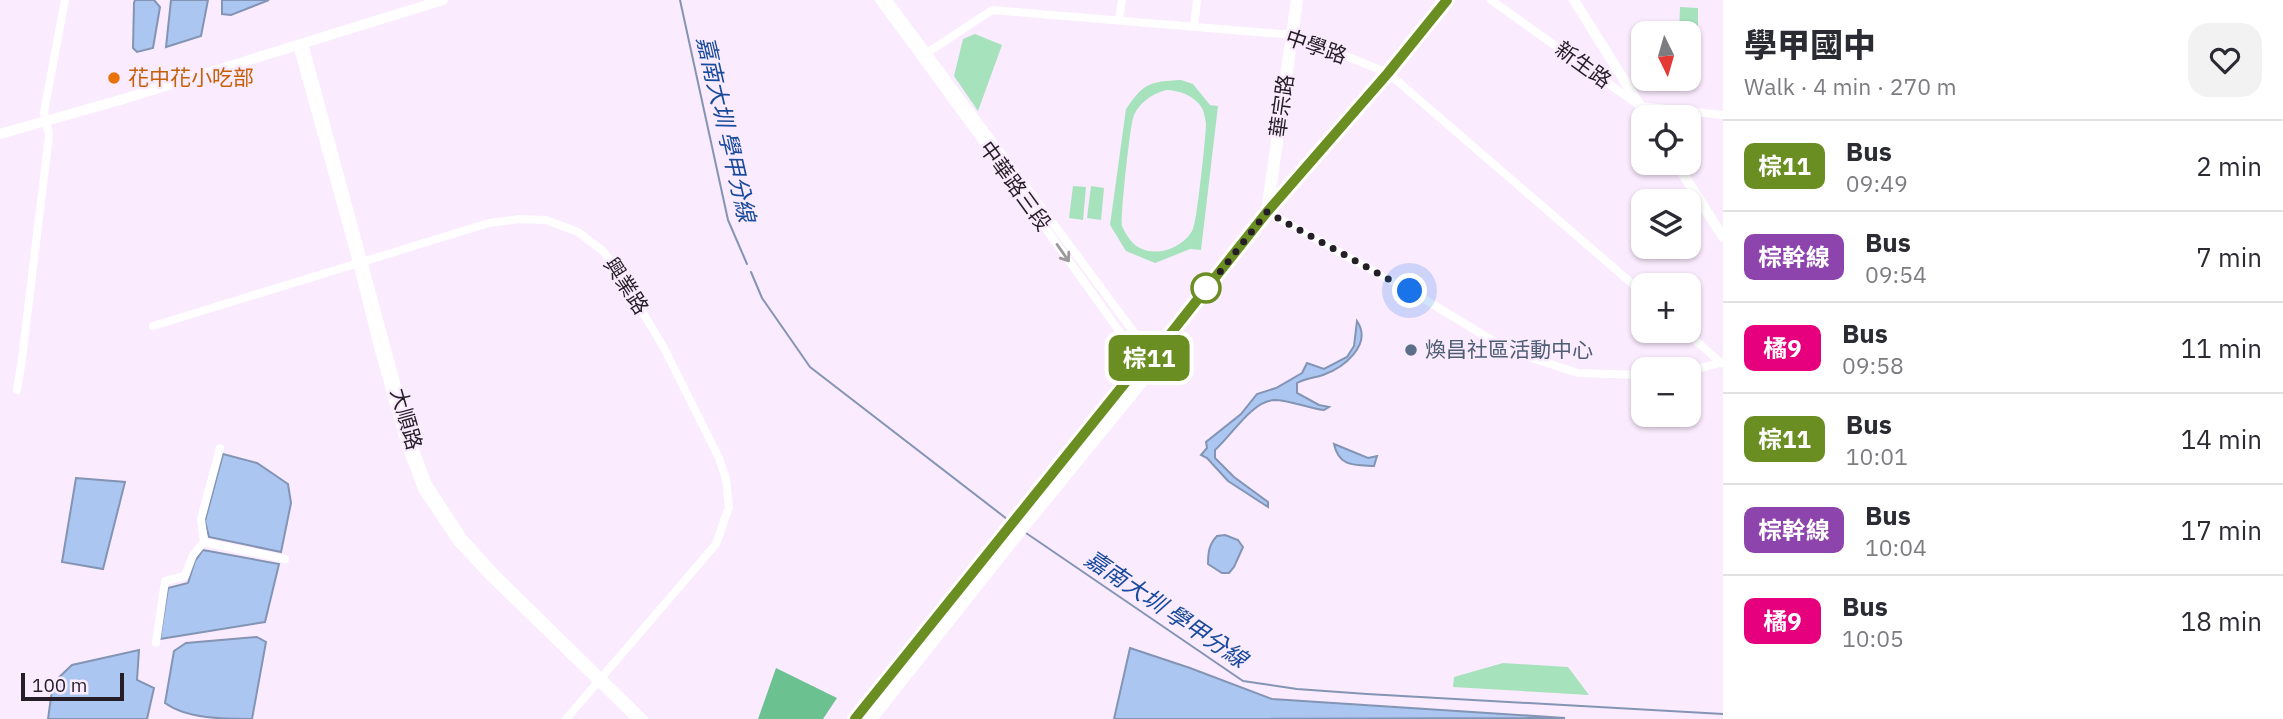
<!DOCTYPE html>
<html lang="en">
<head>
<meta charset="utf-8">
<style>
  body { margin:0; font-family:"IBM Plex Sans","Noto Sans TC",sans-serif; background:#f2f2f3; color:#2b2b33; height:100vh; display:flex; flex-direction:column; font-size:26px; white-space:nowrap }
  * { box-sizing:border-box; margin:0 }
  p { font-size:23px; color:#7c7c81 }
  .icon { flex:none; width:38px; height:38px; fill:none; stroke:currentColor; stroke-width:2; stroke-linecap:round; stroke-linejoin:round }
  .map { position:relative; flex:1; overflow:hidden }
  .panel { display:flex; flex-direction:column; background:#fff; width:560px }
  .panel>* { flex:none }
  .badge { padding:0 14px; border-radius:10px; font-size:24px; line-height:46px }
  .needle { width:46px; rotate:175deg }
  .fabs { position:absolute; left:1631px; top:21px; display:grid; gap:14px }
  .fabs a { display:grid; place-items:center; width:70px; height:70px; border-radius:14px; background:#fff; box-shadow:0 2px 5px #0004; font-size:35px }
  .scale { position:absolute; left:21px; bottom:18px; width:103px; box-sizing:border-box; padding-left:7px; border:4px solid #251e27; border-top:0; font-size:19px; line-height:24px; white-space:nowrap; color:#251e27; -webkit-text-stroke:5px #fbebfe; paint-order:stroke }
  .you { position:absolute; width:35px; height:35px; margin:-18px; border:5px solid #fff; border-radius:50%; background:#1a73e8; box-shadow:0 0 0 10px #1a73e833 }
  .map>.badge { position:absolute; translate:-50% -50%; box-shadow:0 0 0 4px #fff }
  .round { display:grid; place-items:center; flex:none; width:74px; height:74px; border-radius:21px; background:#f2f2f3 }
  .head { display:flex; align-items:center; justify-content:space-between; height:119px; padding:0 21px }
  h1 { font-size:33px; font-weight:800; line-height:52px }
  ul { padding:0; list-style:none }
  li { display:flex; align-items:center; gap:21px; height:91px; padding:0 21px; border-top:2px solid #e1e1e2 }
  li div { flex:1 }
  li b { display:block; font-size:26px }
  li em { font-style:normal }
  li .badge { min-width:77px; font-weight:700; text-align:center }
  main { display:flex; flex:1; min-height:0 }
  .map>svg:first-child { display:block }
  .green { fill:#a6e2bc; fill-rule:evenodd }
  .forest { fill:#6bc290 }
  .water { fill:#abc6f1; stroke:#8394b4; stroke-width:2 }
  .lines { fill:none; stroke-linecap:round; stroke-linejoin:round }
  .stream { stroke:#8394b4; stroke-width:2 }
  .minor { stroke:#fff; stroke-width:8 }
  .secondary { stroke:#fff; stroke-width:10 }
  .primary { stroke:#fff; stroke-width:12 }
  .oneway { stroke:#9d9a9e }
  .line-casing { stroke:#fff; stroke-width:16 }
  .line { stroke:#6b8e23; stroke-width:10 }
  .walk { stroke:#251e27; stroke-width:7; stroke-dasharray:0 12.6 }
  .food-dot { fill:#e8710a; stroke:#fbebfe; stroke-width:2.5 }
  .stop-dot { fill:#fff; stroke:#6b8e23; stroke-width:3.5 }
  .service-dot { fill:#5c6f8a; stroke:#fbebfe; stroke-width:2.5 }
  .labels { text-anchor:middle; stroke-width:5; stroke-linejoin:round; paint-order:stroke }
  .street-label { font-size:21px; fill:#251e27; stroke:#fbebfe }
  .food-label { font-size:21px; fill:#c56008; stroke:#fbebfe; text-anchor:start }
  .service-label { font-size:21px; fill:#4e5e75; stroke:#fbebfe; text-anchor:start }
  .water-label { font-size:23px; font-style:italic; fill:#184b9c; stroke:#fbebfe }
</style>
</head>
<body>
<main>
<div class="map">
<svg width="1723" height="719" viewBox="0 0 1723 719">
  <rect width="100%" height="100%" fill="#fbebfe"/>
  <path class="green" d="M 1680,7 L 1698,8 L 1698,39 L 1689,39 L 1689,33 L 1679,33 Z
    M 975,34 L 1002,45 L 978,111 L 954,76 L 963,39 Z
    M 1689,44 L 1699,45 L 1698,76 L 1689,76 Z
    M 1181,80 L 1193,84 L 1210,105 L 1218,106 L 1201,250 L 1190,249 L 1155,263 L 1126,251 L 1110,225 L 1126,109 C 1145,82 1149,82 1181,80 ZM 1166,90 C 1179,90 1195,96 1202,108 C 1204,112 1205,118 1206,123 C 1206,135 1197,221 1193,229 C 1184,248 1156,258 1138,247 C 1132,244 1125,233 1122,226 C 1120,221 1130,123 1134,115 C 1140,102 1152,94 1166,90 Z
    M 1073,186 L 1086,187 L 1083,220 L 1069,218 Z
    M 1091,186 L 1104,188 L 1101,220 L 1087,218 Z
    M 1503,663 L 1568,667 L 1589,695 L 1453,687 L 1454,677 Z"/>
  <path class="forest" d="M 776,668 L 837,698 L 823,719 L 758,719 Z"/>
  <path class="water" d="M 135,0 L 154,0 L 160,7 L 153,48 L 137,52 L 133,48 L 134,3 Z
    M 171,0 L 208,0 L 201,36 L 166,47 Z
    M 222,0 L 269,0 L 231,15 L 222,14 Z
    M 1357,321 C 1373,345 1343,368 1323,375 C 1314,378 1306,378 1297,383 L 1297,393 L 1319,405 L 1329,407 L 1324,410 C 1308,408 1289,400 1274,400 C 1252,401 1231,436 1215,450 L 1215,458 L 1234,477 L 1268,502 L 1268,507 L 1228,481 L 1207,458 L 1201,455 L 1207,448 L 1206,442 L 1241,414 L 1257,394 L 1276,388 L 1302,373 L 1307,363 L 1324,369 L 1347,357 L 1354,346 Z
    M 1334,444 L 1368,458 L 1377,456 L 1374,466 C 1354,465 1339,467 1334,444 Z
    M 223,454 L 257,463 L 288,484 L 291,503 L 281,552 L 209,537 L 205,521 Z
    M 76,478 L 125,482 L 103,569 L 62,562 Z
    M 1225,535 L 1238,540 L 1243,547 L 1234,567 L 1229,573 L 1222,573 L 1208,564 C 1208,553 1209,544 1217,536 Z
    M 203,550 L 279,564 L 265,622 L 160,639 L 168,588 L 188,583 L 195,561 Z
    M 257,637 L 266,642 L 252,719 C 224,719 187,719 165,703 L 174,651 L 186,643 Z
    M 1130,648 L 1190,668 L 1272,699 L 1565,718 L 1114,719 Z
    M 139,650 L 137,680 L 154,688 L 147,719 L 48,719 L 53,683 L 72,665 Z"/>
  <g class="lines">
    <path class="stream" d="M 680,0 L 728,220 L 747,264
      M 751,272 L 762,298 L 810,367 L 1007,519
      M 1026,533 L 1243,681 L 1297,689 L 1367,694 L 1723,714"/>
    <path class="minor" d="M 879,0 C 968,121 1057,242 1143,365
      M 888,0 L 1152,357
      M 1447,0 L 1388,73 L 1267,212 L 1424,299 L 1508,350 L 1578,373 L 1643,375
      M 1491,0 L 1640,106 L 1723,115
      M 1119,20 L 1122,0
      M 1194,27 L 1197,0
      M 304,43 L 413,445 L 428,484 L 463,538 L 495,573 L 644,719
      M 297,45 L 357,262 L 379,351 L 406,446 L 422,489 L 458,543 L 490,577 L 636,719
      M 921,57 L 992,10 L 1293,35 L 1388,73 L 1643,293
      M 153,326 L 489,223 L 520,219 L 546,220 L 578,232 L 603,251 L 621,276 L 664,348 L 719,458 L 726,479 L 729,507 L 716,544 L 566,719
      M 1685,331 L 1721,363
      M 1689,371 L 1723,362
      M 17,390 L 22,359 L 49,135 L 44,112 L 65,0
      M 204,542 L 285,559
      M 156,643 L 165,581 L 185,576 L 193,555 L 204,542 L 201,519 L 220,448"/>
    <path class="secondary" d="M 1574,0 L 1647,117
      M 0,134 L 120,100 L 443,0
      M 1676,163 L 1723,237"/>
    <path class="primary" d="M 855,719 L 1141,363 L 1152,357
      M 871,719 L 1020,531 L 1148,374 L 1152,357 L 1267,212 L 1297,0"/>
  </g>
  <defs><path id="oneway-shaft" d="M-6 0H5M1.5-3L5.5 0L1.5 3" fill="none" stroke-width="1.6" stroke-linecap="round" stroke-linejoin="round" transform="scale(1.75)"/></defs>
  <use class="oneway" href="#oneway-shaft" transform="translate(1063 253) rotate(55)"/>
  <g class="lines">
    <defs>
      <path id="line" d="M 855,719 L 1141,363 L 1152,357 L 1267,212 L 1388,73 L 1447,0"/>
    </defs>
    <use href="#line" class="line-casing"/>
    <use href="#line" class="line"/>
    <path class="walk" d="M 1206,288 L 1202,295 L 1267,212 L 1410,291"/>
  </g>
  <circle class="food-dot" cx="114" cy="78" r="7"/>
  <circle class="stop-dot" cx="1206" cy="288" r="14"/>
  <circle class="service-dot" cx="1411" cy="350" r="7"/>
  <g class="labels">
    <g class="street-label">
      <text transform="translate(1316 47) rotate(19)" y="7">中學路</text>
      <text transform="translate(1583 65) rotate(36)" y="7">新生路</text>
      <text transform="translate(1282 106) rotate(-82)" y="7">華宗路</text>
      <text transform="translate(1015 186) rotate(54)" y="7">中華路三段</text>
      <text transform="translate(626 286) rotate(57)" y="7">興業路</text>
      <text transform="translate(406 419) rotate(74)" y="7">大順路</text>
    </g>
    <g class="food-label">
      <text x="128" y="85">花中花小吃部</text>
    </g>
    <g class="service-label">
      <text x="1425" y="357">煥昌社區活動中心</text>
    </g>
    <g class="water-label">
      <text transform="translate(726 129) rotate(77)" y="8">嘉南大圳 學甲分線</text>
      <text transform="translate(1166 609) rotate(34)" y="8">嘉南大圳 學甲分線</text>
    </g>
  </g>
</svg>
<div class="fabs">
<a><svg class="needle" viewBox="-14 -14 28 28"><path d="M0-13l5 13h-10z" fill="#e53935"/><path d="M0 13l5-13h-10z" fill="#7c7c81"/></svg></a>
<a><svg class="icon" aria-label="locate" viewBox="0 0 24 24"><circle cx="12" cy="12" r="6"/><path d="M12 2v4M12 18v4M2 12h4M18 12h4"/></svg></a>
<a><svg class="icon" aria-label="layers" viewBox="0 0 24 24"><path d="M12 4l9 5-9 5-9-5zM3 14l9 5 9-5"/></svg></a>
<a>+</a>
<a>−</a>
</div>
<div class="scale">100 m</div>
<div class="you" style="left:1410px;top:291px"></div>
<b class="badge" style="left:1149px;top:358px;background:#6b8e23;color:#fff">棕11</b>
</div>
<section class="panel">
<div class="head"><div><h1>學甲國中</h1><p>Walk · 4 min · 270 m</p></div><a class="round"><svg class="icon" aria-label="heart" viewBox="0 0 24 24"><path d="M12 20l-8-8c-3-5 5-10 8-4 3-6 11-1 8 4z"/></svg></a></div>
<ul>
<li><span class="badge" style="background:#6b8e23;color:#fff">棕11</span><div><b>Bus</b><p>09:49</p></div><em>2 min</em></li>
<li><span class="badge" style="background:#8e44ad;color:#fff">棕幹線</span><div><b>Bus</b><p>09:54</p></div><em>7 min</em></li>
<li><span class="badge" style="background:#e6007e;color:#fff">橘9</span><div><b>Bus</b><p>09:58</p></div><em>11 min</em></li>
<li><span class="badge" style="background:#6b8e23;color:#fff">棕11</span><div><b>Bus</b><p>10:01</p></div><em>14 min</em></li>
<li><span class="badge" style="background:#8e44ad;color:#fff">棕幹線</span><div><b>Bus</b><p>10:04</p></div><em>17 min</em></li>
<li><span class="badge" style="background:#e6007e;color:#fff">橘9</span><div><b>Bus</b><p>10:05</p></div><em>18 min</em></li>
</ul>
</section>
</main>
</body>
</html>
